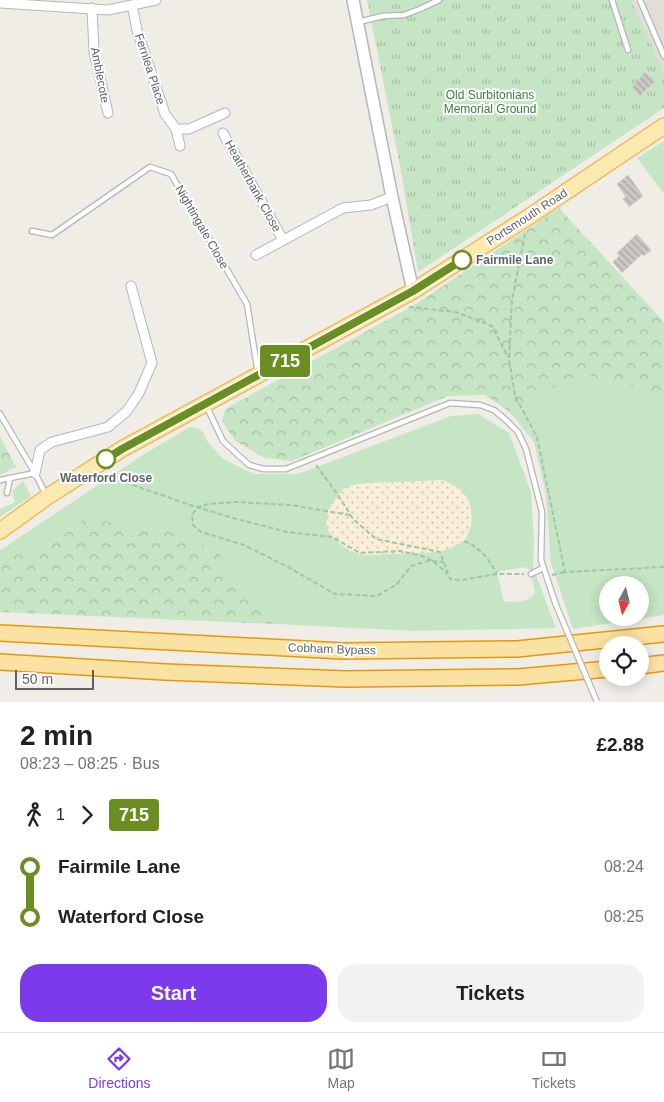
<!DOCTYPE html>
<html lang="en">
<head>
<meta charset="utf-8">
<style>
  body { margin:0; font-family:Helvetica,sans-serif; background:#f2f2f2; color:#202124; height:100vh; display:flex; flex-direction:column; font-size:19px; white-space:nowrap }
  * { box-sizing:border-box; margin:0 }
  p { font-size:16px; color:#757577 }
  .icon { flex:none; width:28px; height:28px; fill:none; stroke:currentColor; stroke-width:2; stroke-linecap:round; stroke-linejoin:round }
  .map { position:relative; height:702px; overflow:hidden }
  .panel { display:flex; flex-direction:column; background:#fff; flex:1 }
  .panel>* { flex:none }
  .badge { padding:0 10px; border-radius:4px; font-size:18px; line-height:32px }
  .needle { width:32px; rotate:187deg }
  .controls { position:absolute; left:599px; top:576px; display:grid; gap:10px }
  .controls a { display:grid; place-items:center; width:50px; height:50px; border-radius:50%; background:#fff; box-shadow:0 2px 12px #0003; font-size:25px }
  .scale { position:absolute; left:15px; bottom:12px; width:79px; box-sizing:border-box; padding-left:5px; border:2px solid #5e6266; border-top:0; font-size:14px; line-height:18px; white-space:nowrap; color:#5e6266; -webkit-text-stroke:4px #fff; paint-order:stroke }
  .map>.badge { position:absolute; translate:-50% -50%; box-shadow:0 0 0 2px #fff }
  .legs { display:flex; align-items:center; gap:8px; height:55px; padding:0 20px; font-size:16px }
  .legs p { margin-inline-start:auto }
  .headline { display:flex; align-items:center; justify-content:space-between; height:85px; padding:0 20px }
  h1 { font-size:28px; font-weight:800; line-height:38px }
  .primary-button { display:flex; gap:10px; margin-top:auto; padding:10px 20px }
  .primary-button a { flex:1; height:58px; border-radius:20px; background:#7c3aed; color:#fff; font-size:20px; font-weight:800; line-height:58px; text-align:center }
  .primary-button a+a { background:#f2f2f2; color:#202124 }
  ul { padding:0 20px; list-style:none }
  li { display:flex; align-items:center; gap:18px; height:50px; font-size:19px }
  li i { display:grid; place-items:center; width:8px; height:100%; margin:0 6px; background:currentColor }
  li i::after { content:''; width:12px; height:12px; margin:-6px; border:4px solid; border-radius:50%; background:#fff }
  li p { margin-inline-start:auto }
  li:first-child i { background:linear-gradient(#0000 50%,currentColor 0) }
  li:last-child i { background:linear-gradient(currentColor 50%,#0000 0) }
  .menu { display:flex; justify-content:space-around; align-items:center; height:70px; border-top:1px solid #e0e0e0; background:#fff; font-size:14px; color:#757577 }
  .menu a { display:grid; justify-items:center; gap:2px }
  .menu .on { color:#7c3aed }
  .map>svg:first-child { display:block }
  .education { fill:#e2ded7 }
  .grass { fill:#c6e5c4; fill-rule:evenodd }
  .forest { fill:url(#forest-crowns) }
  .sand { fill:url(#sand-dots) }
  .park { fill:url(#park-tufts) }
  .building { fill:url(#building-back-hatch); stroke:#d4cec5 }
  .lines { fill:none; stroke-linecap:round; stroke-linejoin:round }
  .service-casing { stroke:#b3b7ba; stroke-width:7 }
  .minor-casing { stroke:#b3b7ba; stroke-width:11 }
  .tertiary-casing { stroke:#b3b7ba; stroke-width:14 }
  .primary-casing { stroke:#eabd65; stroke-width:18 }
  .trunk-casing { stroke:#e8970d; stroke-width:18 }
  .path { stroke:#9ec6a7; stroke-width:2; stroke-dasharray:5 2.5; stroke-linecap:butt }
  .service { stroke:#fff; stroke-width:4.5 }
  .minor { stroke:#fff; stroke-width:9 }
  .tertiary { stroke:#fff; stroke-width:11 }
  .primary { stroke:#fbeab0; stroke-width:15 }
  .trunk { stroke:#f9e2a2; stroke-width:15 }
  .service-bridge-casing { stroke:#b3b7ba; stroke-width:7; stroke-linecap:butt }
  .service-bridge { stroke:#fff; stroke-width:4.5 }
  .line-1-casing { stroke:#fff; stroke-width:11 }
  .line-1 { stroke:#6b8e23; stroke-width:8 }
  .stop-1-dot { fill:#fff; stroke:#6b8e23; stroke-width:2.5 }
  .labels { text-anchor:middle; stroke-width:4; stroke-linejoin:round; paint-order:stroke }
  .street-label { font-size:12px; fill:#5e6266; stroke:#fff }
  .park-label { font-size:12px; fill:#3a8139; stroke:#fff }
  .stop-label { font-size:12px; font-weight:bold; fill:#5e6266; stroke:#fff; text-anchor:start }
</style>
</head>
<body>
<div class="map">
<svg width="664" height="702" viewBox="0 0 664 702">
  <defs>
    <pattern id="forest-crowns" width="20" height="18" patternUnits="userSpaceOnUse" patternTransform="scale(1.25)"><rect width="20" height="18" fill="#c6e5c4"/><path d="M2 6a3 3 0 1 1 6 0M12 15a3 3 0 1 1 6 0" fill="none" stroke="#a4bda3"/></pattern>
    <pattern id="sand-dots" width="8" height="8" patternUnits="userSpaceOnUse" patternTransform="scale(1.25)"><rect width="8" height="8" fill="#f9efd8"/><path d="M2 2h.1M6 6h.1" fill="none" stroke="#cdc5b3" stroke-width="1.8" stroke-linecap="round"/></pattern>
    <pattern id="park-tufts" width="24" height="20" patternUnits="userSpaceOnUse" patternTransform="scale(1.25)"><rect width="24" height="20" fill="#c6e5c4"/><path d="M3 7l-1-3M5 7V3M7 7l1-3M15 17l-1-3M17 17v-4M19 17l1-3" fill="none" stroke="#a4bda3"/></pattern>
    <pattern id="building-back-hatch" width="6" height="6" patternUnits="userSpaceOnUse" patternTransform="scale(1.25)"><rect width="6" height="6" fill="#cbc7c3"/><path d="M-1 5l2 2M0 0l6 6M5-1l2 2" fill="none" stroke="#a8a5a2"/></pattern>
  </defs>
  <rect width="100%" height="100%" fill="#efede6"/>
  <path class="education" d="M 631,0 L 664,0 L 664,72 Z"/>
  <path class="grass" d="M 664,141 L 664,194 L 637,158 Z
    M 579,374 L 638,388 L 664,405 L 664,615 L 573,629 L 551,563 L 546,494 L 534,442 L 510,412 ZM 608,585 L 640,585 L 640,618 L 608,618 Z
    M 478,414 L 509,433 L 531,492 L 534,540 L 533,567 L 556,628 L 413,631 L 275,624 L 233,583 L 167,531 L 132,527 L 87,517 L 44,550 L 5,547 L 146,453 L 190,427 L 202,430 L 207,441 L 223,459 L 254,474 L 298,474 L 451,416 ZM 385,482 L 454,546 L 440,552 L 363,555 L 343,489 L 357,484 ZM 524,567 L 530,570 L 535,593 C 527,604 515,601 504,602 L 497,572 Z
    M 23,481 L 31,496 L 0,517 L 0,509 L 15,502 L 12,491 Z"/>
  <path class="forest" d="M 559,208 L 664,322 L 664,405 L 638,388 L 579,374 L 510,412 L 485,395 L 448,396 L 292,461 L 265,458 L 235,441 L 222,421 L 225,409 L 416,304 Z
    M 0,437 L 16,467 L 0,475 Z
    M 87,517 L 132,527 L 167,531 L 219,552 L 233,583 L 275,624 L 0,612 L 0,550 L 5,547 L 44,550 Z"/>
  <path class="sand" d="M 443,480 L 459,488 L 468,499 L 471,510 L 472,523 L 468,534 L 464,541 L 454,546 L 440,552 L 363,555 L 348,550 L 332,537 L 326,526 L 328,511 L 338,495 L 343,489 L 357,484 Z"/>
  <path class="park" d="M 367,0 L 631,0 L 664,72 L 664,108 L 418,272 L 401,171 Z"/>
  <path class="building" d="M 645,72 L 655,81 L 640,96 L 632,88 Z
    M 628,175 L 643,196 L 629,207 L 623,199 L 626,197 L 617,184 Z
    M 637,234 L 651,250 L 644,256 L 642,254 L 622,273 L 613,262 L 619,256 L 617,253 Z"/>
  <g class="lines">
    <defs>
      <path id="service" d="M 612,0 L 628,50
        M 640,0 L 664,56
        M 358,22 L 383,16 L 404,15 L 420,9 L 439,0
        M 32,231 L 52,235 L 150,167 L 171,174 L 247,304 L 258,373
        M 206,405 L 223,441 L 249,465 L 264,469 L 286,469 L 450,403 L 480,405 L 494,410 L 507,421 L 518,432 L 526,449 L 542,512 L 541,560 L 556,605
        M 0,414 L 35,473 L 45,493
        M 0,480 L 35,473
        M 7,493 L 10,478
        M 531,574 L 543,568"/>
      <path id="minor" d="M 0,3 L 108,10 L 156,0
        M 132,5 L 137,30 L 165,114 L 176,129 L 189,129 L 225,113
        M 92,8 L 94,52 L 108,113
        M 176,129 L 180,146
        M 223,133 L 283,240
        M 256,255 L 343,208 L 371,205 L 392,197
        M 35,473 L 40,450 L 52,442 L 108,427 L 127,411 L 139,393 L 152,363 L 131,286"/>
      <path id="tertiary" d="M 353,0 L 392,197 L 413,291"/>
      <path id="primary" d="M 0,531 L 47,497 L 122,449 L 413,291 L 527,218 L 664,126"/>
      <path id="trunk" d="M 0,633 L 343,651 L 517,649 L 664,634
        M 0,662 L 165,672 L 345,679 L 518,677 L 608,669
        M 640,666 L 664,663"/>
    </defs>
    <use href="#service" class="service-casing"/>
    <use href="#minor" class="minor-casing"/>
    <use href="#tertiary" class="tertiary-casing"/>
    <use href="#primary" class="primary-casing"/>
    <use href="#trunk" class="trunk-casing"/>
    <path class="path" d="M 525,234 L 512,300 L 509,359 L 515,396 L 537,437 L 565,572 L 664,567
      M 409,307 L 456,312 L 492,326 L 508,357
      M 316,465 L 338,495 L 353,519 L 376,539 L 440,552 L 450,579 L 461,580 L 497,574 L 524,574
      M 104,475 L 190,505 L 233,518 L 287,532 L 332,537 L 360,553 L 400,551 L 422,556 L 433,561 L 448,574
      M 350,515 L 291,505 L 235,502 L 208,504 L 198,507 L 192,515 L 193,525 L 201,532 L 244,545 L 290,568 L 335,594 L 377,596 L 397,584 L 411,566 L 428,561 L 444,562
      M 464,541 C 481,548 488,558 497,574
      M 552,575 L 565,572"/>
    <use href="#service" class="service"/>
    <use href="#minor" class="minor"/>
    <use href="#tertiary" class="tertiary"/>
    <use href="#primary" class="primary"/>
    <use href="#trunk" class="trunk"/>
    <defs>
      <path id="service-bridge" d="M 556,605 L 597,702"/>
    </defs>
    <use href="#service-bridge" class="service-bridge-casing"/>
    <use href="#service-bridge" class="service-bridge"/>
  </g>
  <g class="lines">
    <defs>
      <path id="line-1" d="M 106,459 L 122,449 L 413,291 L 462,260"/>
    </defs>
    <use href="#line-1" class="line-1-casing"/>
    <use href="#line-1" class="line-1"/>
  </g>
  <g class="stop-1-dot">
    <circle cx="462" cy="260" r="9"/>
    <circle cx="106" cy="459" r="9"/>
  </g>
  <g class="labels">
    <g class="street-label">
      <text transform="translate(150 69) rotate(72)" y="4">Fernlea Place</text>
      <text transform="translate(100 75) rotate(79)" y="4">Amblecote</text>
      <text transform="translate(253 186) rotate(61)" y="4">Heatherbank Close</text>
      <text transform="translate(527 217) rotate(-33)" y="4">Portsmouth Road</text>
      <text transform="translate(202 227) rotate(60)" y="4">Nightingale Close</text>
      <text transform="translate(332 649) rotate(2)" y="4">Cobham Bypass</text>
    </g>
    <g class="park-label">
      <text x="490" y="99">Old Surbitonians<tspan x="490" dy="14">Memorial Ground</tspan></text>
    </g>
    <g class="stop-label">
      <text x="476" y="264">Fairmile Lane</text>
      <text x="106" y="482" text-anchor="middle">Waterford Close</text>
    </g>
  </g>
</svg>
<div class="controls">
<a><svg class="needle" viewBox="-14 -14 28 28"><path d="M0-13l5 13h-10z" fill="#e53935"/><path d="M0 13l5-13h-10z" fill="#757577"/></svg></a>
<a><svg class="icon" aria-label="locate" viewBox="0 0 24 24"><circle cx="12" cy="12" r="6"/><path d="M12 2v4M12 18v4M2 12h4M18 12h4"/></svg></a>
</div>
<div class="scale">50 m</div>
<b class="badge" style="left:285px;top:361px;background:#6b8e23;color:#fff">715</b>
</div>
<section class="panel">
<div class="headline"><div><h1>2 min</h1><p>08:23 – 08:25 · Bus</p></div><b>£2.88</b></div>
<div class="legs"><svg class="icon" aria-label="walk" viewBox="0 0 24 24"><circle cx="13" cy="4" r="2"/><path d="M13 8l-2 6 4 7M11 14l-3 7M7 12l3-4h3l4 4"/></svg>1<svg class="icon" aria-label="forward" viewBox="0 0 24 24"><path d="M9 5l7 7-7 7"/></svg><b class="badge" style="background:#6b8e23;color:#fff">715</b></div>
<ul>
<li><i style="color:#6b8e23"></i><b>Fairmile Lane</b><p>08:24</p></li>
<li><i style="color:#6b8e23"></i><b>Waterford Close</b><p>08:25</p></li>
</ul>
<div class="primary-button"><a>Start</a><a>Tickets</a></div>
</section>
<nav class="menu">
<a class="on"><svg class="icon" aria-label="directions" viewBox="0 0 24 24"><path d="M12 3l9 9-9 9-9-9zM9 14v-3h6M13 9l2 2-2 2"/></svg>Directions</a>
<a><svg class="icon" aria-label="map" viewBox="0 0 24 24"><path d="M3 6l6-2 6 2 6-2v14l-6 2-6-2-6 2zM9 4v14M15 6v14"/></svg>Map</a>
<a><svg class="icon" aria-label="tickets" viewBox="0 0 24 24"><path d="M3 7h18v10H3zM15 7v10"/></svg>Tickets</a>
</nav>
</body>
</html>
